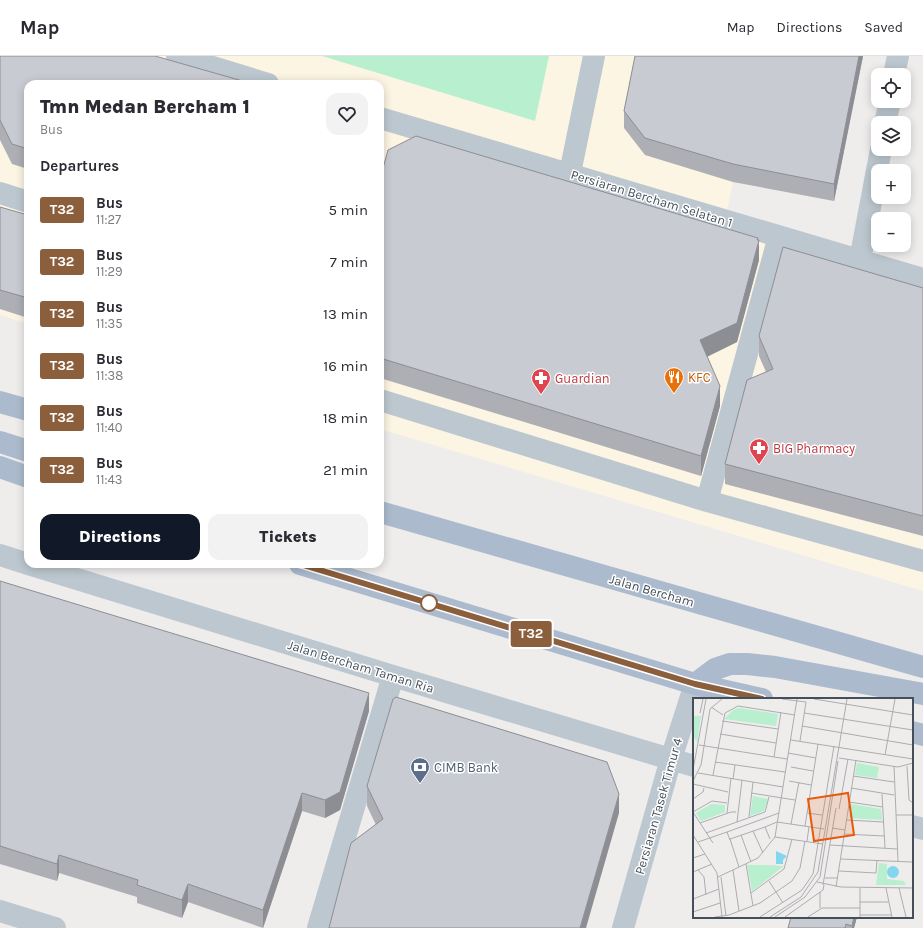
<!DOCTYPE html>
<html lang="en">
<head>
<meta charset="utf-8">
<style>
  body { margin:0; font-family:Karla,sans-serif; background:#f2f2f3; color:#2b2b33; height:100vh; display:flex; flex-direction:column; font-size:15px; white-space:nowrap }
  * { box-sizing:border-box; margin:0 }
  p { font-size:13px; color:#7c7c81 }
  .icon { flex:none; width:22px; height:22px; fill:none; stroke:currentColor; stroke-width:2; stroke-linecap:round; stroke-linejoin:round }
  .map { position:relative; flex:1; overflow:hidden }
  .details { position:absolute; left:24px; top:24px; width:360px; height:488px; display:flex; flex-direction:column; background:#fff; border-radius:12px; box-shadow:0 2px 10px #0003 }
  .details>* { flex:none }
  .badge { padding:0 8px; border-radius:3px; font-size:14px; line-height:26px }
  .fabs { position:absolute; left:871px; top:12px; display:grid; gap:8px }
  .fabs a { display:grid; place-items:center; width:40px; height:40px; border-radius:8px; background:#fff; box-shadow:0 2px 10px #0003; font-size:20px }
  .map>.badge { position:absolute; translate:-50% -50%; box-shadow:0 0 0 2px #fff }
  h2 { padding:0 16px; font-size:15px; line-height:36px }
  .round { display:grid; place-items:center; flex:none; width:42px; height:42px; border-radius:12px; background:#f2f2f3 }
  .summary { display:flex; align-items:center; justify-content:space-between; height:68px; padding:0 16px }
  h1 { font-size:19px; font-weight:800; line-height:30px }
  .button { display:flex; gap:8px; margin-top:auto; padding:8px 16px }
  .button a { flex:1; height:46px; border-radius:12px; background:#111827; color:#fff; font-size:16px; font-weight:800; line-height:46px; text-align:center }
  .button a+a { background:#f2f2f3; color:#2b2b33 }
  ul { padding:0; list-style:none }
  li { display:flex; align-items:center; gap:12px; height:52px; padding:0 16px }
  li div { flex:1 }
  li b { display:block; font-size:15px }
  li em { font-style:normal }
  li .badge { min-width:44px; font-weight:700; text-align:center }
  header { display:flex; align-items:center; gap:24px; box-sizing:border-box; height:56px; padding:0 20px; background:#fff; border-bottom:1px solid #e1e1e2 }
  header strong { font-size:19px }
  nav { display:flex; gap:22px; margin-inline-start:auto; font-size:14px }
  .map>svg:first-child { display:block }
  .commercial { fill:#fcf5e3 }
  .green { fill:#b8efcf }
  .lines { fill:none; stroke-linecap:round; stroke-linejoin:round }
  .minor { stroke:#bcc7cf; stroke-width:22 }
  .major { stroke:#abbbcd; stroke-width:22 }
  .wall { fill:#adafb5 }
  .shaded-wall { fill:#8d8e93 }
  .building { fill:#c9cbd2; stroke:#8d8e93 }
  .line-casing { stroke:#fff; stroke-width:9 }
  .line { stroke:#8b5e3c; stroke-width:6 }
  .stop-dot { fill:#fff; stroke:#8b5e3c; stroke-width:2 }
  .labels { text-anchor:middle; stroke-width:3; stroke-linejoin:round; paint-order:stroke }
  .street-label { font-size:13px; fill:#444f5a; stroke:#fff }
  .food-label { font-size:13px; fill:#c56008; stroke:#fff; text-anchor:start }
  .health-label { font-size:13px; fill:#be3a42; stroke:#fff; text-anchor:start }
  .service-label { font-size:13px; fill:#4e5e75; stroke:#fff; text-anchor:start }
  .inset-road { fill:none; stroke:#abadb2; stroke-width:1 }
  .view { fill:#e8590c; fill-opacity:0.15; stroke:#e8590c; stroke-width:2 }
  .inset-edge { fill:none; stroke:#444f5a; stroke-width:2 }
</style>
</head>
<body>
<header>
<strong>Map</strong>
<nav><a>Map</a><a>Directions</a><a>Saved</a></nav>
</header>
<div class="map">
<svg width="923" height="872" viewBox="0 0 923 872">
  <rect width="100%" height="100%" fill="#efecec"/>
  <path class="commercial" d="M 0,0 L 756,0 L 727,156 L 923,225 L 923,535 L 380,373 L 380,28 L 28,28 L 28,268 L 0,259 Z"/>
  <path class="green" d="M 322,0 L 549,0 L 535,65 Z"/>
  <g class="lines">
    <path class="minor" d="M 177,0 L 268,28
      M 894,19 L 898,0
      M 380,62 L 923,223
      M 885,67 L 890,45
      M 570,117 L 594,0
      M 0,137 L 28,146
      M 860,204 L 881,93
      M 380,344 L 707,445 L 923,505
      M 707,445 L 779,180
      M 0,499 L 28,508
      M 28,508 L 393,620 L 694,710
      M 912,770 L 923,773
      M 0,855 L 55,872
      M 318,872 L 393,620
      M 623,872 L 671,703 L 695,628"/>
    <path class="major" d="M 0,346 L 28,354
      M 0,386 L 28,395
      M 0,411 L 28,421
      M 380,456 L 923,611
      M 300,508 L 695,628 L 762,643
      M 695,628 L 715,613 L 730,608 L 747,608 L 775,611 L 923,638
      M 912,676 L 923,679"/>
  </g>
  <path class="wall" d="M 0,0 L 28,28 L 28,113 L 12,108 L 0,84 Z
    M 863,0 L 834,145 L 733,126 L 645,99 L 624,72 L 624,55 Z
    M 380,123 L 758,184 L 759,204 L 737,286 L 707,301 L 720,350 L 701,420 L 380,322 Z
    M 0,151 L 28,159 L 28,262 L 0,253 Z
    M 923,232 L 923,480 L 725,428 L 725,408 L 766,316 L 759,300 L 759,280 Z
    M 0,525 L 369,655 L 340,754 L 325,762 L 302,755 L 263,872 L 188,846 L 182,862 L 137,847 L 137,841 L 59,817 L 57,825 L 0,808 Z
    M 367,730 L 619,757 L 376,769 L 367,750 Z
    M 791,861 L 857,861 L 854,872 L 788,872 Z"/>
  <path class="shaded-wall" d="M 859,0 L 863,0 L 834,145 L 834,128 Z
    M 758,182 L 758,190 L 759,184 L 759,204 L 737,286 L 700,304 L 700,284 Z
    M 720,330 L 720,350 L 701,420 L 701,400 Z
    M 369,637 L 369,655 L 340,754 L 325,762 L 325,744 Z
    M 302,737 L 302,755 L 263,872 L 263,854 Z
    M 619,738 L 619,757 L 586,872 L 580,872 Z
    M 59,799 L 59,817 L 57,825 L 57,808 Z
    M 188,828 L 188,846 L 182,862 L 182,844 Z
    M 854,861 L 857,861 L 854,872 L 852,872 Z"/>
  <path class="building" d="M 0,0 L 155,0 L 253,28 L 28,28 L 28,93 L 12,88 L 0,64 Z
    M 635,0 L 859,0 L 834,128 L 733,108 L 645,82 L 624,55 Z
    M 416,80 L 758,182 L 757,184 L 759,184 L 737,267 L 700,284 L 720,330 L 701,400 L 380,302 L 380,123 L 388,94 Z
    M 0,151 L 28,159 L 28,242 L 0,234 Z
    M 783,191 L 923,232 L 923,460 L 725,408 L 747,324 L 773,313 L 759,280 Z
    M 0,525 L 369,637 L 340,736 L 325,744 L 302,737 L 263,854 L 188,828 L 182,844 L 137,829 L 138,824 L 59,799 L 57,808 L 0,790 Z
    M 396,641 L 607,706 L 619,738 L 580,872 L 329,872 L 351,787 L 383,763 L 367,730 L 393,643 Z
    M 791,861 L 854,861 L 852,870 L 846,868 L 845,872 L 788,872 Z"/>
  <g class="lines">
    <defs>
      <path id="line" d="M 300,508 L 695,628 L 762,643"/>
    </defs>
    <use href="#line" class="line-casing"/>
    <use href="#line" class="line"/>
  </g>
  <defs>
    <symbol id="restaurant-pin" viewBox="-11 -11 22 30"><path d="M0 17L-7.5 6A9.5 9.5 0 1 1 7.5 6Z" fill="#e8710a" stroke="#fff"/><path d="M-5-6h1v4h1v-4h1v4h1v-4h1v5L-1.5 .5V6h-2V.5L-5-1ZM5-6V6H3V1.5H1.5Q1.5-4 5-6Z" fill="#fff"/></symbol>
    <symbol id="pharmacy-pin" viewBox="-11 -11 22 30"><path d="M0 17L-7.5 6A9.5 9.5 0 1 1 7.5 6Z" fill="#e0444e" stroke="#fff"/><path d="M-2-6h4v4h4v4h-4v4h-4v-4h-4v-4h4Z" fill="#fff"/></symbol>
    <symbol id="bank-pin" viewBox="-11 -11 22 30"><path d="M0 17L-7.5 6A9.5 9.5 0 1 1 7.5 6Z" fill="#5c6f8a" stroke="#fff"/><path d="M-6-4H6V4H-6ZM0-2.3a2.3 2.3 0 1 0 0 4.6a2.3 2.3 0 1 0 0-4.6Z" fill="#fff"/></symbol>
  </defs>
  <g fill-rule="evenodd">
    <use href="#restaurant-pin" x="663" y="310" width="22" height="30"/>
    <use href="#pharmacy-pin" x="530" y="311" width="22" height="30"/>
    <use href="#pharmacy-pin" x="748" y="381" width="22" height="30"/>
    <use href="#bank-pin" x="409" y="700" width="22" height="30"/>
  </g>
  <circle class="stop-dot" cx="429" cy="547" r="8"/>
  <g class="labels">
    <g class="street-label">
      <text transform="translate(652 142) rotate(17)" y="5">Persiaran Bercham Selatan 1</text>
      <text transform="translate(652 534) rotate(16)" y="5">Jalan Bercham</text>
      <text transform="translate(361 610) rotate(17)" y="5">Jalan Bercham Taman Ria</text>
      <text transform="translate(658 750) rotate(-74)" y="5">Persiaran Tasek Timur 4</text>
    </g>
    <g class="food-label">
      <text x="688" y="326">KFC</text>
    </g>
    <g class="health-label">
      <text x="555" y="327">Guardian</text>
      <text x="773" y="397">BIG Pharmacy</text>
    </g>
    <g class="service-label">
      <text x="434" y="716">CIMB Bank</text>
    </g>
  </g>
  <g transform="translate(693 642)">
    <rect width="220" height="220" fill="#efecec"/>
    <path d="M 46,10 L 85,16 L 83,28 L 31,21 L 40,12 ZM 0,18 L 8,18 L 4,44 L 0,38 ZM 164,65 L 186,69 L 184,80 L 162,77 ZM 60,98 L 75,101 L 71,113 L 57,118 ZM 18,106 L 32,107 L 32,114 L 8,123 L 3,115 ZM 158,106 L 188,111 L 189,122 L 156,120 ZM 186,165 L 194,166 L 194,181 L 211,183 L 213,187 L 183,187 ZM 54,167 L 73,167 L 91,168 L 59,193 Z" fill="#b8efcf"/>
    <path d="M 83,153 L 94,158 L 90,162 L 90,166 L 83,166 ZM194 174a6 6 0 1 1 12 0a6 6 0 1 1-12 0Z" fill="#84d5ee"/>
    <path class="inset-road" d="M 89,1 L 113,4 L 107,43M 121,1 L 220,17M 18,9 L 30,17M 7,15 L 10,1M 111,15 L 220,32M 29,23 L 85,31M 109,28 L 220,47M 27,36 L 83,45M 98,42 L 220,61M 6,47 L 94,61M 95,55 L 123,60M 192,57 L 202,1M 81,59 L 88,14M 146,60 L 205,69 L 220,65M 22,64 L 92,74M 201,68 L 205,163M 214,68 L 216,102 L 220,105M 98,69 L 120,73M 0,72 L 13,1M 5,75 L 90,89M 20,77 L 32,15 L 45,8 L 102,17M 160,78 L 201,84M 40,81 L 42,67M 0,83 L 8,67 L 17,11 L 29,1M 96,83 L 118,87M 0,86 L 35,94M 158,90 L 201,97M 58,95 L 102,102M 189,96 L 192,150M 0,101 L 10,94 L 11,90M 156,104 L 190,109M 146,111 L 155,61M 0,114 L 19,103 L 34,105M 0,114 L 20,145M 34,115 L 38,80M 114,115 L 129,117M 203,117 L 220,117M 56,119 L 60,84M 153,122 L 191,124M 44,124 L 49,82M 7,125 L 38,114 L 43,114M 98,126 L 106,84M 112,128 L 125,46M 72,129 L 84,124 L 131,131M 220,129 L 220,175M 139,130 L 152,132M 60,133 L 70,155M 34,134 L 86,115M 13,135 L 72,114 L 76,99M 151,136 L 191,138M 0,137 L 24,175 L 29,219M 48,137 L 58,164M 82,139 L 130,146M 114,143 L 116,129M 5,144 L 34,134 L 37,142M 137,147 L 204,151M 0,160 L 12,156M 148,161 L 219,164M 53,166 L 60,208M 46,169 L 37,141 L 72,129 L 77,141M 5,172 L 11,179 L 13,197M 40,172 L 46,213M 146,173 L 183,175 L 184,162M 0,174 L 19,166M 25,179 L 65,160 L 82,139 L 104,1M 28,179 L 33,218M 132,180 L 145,180M 76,183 L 90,205M 124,184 L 148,189 L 220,190M 130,187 L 143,110M 143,189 L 163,62M 193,190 L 199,219M 206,190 L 213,219M 127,194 L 127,210M 58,195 L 91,171 L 99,141M 0,201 L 26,191M 167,204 L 195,204M 0,214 L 27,205M 167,217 L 198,217M 22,219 L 36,217 L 67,205 L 99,183 L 107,170 L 112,143M 67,219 L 109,192 L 120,176 L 141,48M 77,219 L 108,199 L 125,174 L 154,1M 82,219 L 112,199 L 127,179 L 145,63M 92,219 L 130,192 L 131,187M 115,219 L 129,210 L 167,210M 167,219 L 167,190"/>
    <path class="view" d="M 155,95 L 161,137 L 121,143 L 115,101 Z"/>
    <rect width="220" height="220" class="inset-edge"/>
  </g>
</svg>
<div class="fabs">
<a><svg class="icon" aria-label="locate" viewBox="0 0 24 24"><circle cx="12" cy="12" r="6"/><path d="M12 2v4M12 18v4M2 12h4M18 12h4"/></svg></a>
<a><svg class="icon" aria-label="layers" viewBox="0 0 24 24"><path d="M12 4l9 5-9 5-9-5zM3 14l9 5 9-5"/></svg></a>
<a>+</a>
<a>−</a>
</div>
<b class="badge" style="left:531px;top:578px;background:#8b5e3c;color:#fff">T32</b>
<section class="details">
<div class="summary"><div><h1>Tmn Medan Bercham 1</h1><p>Bus</p></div><a class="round"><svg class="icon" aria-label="heart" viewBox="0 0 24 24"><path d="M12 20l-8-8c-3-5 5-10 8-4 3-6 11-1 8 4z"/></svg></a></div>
<h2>Departures</h2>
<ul>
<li><span class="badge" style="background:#8b5e3c;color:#fff">T32</span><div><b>Bus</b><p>11:27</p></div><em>5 min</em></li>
<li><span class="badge" style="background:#8b5e3c;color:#fff">T32</span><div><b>Bus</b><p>11:29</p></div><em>7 min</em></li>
<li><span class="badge" style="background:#8b5e3c;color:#fff">T32</span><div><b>Bus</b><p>11:35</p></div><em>13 min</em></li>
<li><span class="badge" style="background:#8b5e3c;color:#fff">T32</span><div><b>Bus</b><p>11:38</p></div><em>16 min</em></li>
<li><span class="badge" style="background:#8b5e3c;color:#fff">T32</span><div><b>Bus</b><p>11:40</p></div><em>18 min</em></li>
<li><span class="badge" style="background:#8b5e3c;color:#fff">T32</span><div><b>Bus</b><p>11:43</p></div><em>21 min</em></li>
</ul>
<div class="button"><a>Directions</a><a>Tickets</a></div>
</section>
</div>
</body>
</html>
